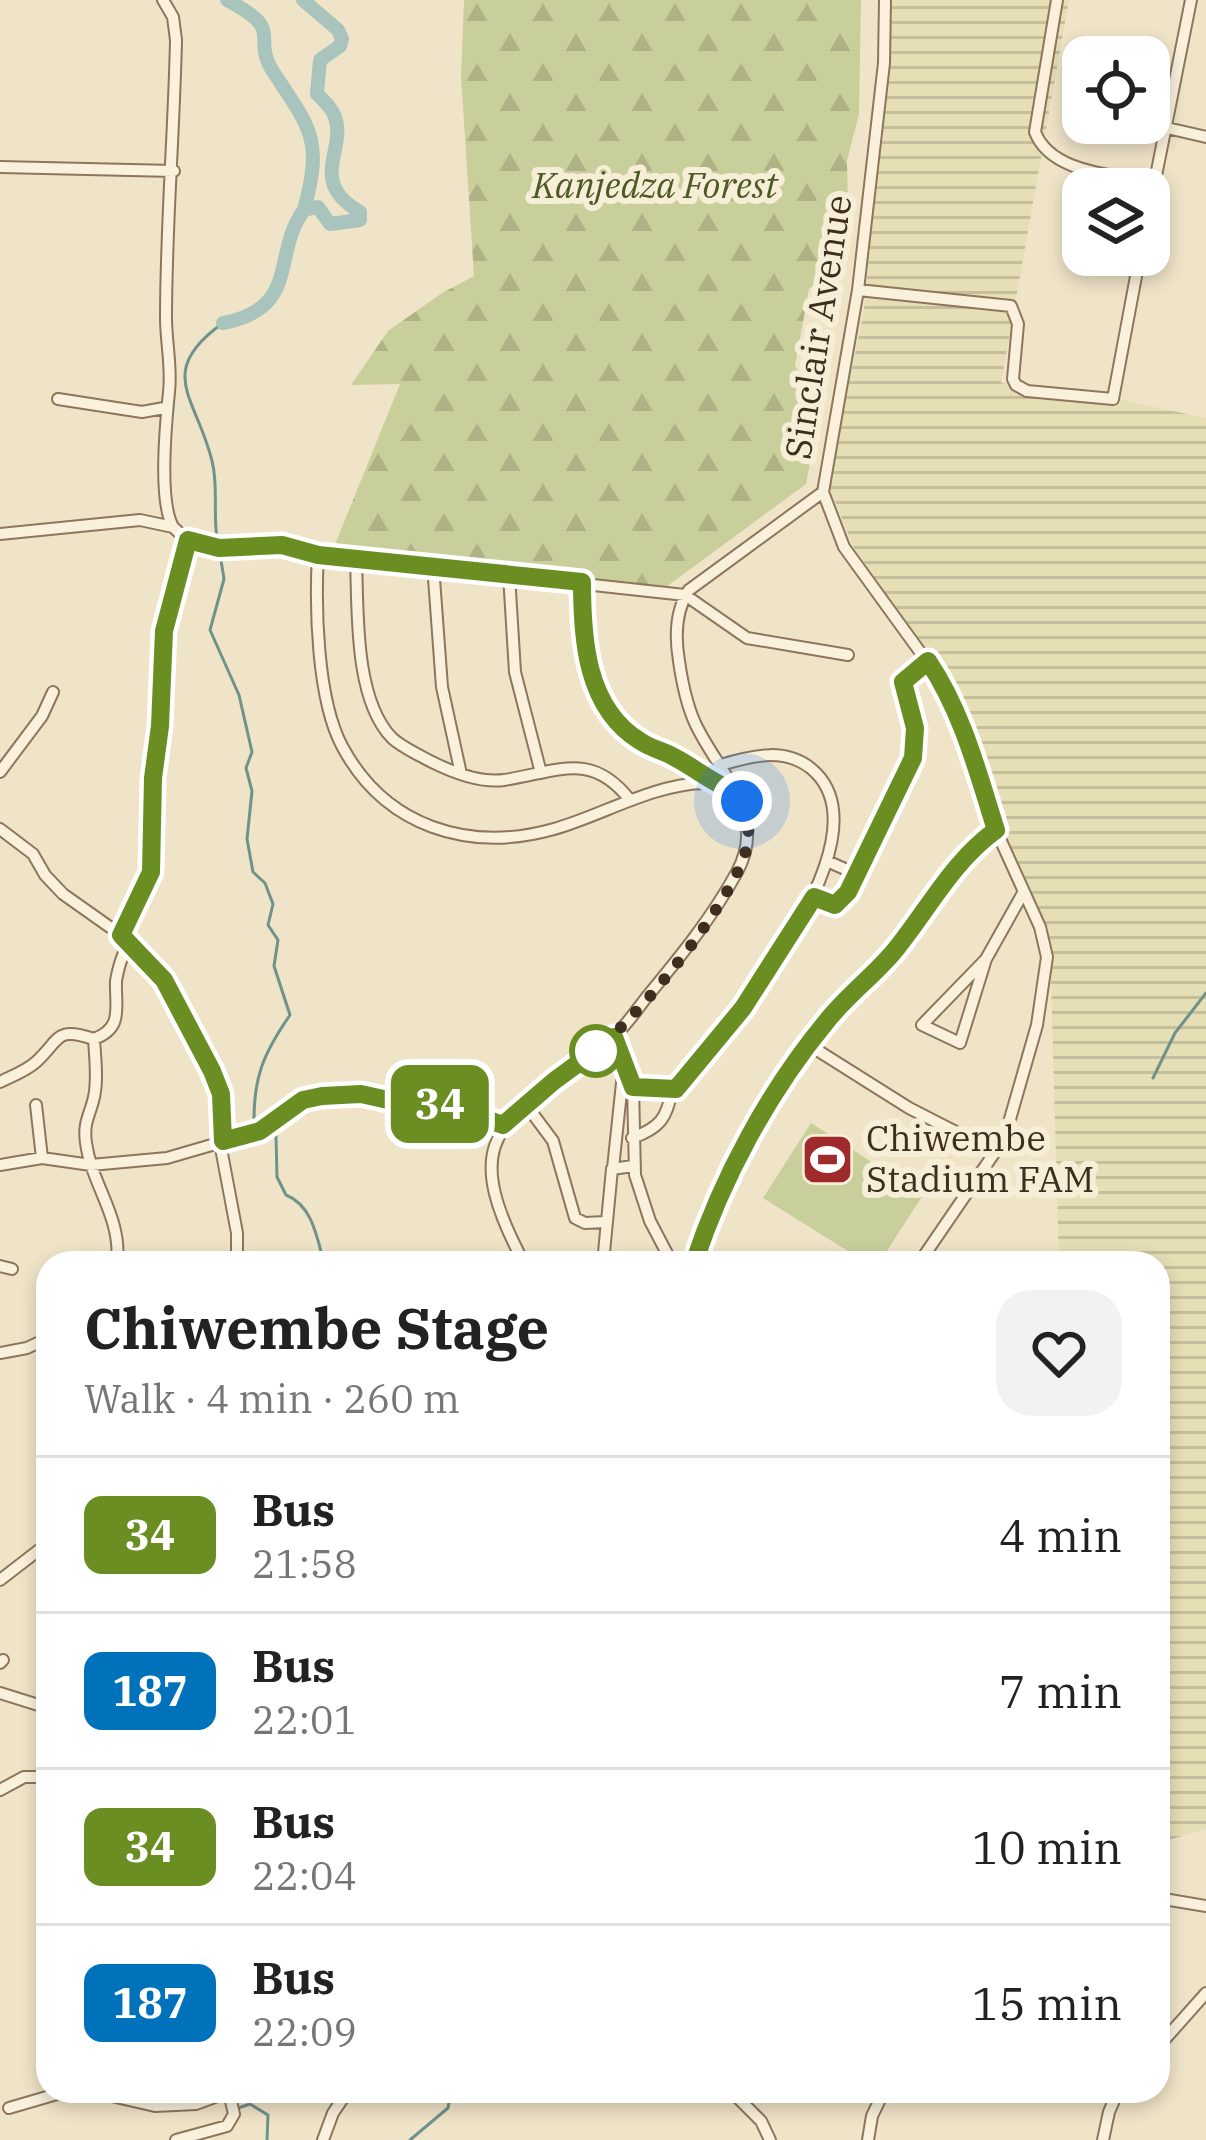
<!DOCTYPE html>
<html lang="en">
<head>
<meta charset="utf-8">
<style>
  body { margin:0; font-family:"IBM Plex Serif",serif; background:#f2f2f2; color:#222; height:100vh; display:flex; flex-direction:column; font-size:45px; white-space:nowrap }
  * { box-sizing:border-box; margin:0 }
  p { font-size:39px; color:#767676 }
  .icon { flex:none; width:66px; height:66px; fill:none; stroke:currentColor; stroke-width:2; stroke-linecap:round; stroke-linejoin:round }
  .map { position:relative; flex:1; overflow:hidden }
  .sheet { position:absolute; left:36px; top:1251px; width:1134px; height:852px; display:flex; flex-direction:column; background:#fff; border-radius:36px; box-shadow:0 6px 18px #0003 }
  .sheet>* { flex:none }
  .badge { padding:0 24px; border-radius:18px; font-size:42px; line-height:78px }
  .tools { position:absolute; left:1062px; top:36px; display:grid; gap:24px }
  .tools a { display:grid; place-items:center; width:108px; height:108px; border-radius:24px; background:#fff; box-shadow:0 6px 18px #0003; font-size:60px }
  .you { position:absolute; width:60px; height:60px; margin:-30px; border:9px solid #fff; border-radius:50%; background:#1a73e8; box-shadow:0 0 0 18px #1a73e833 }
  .map>.badge { position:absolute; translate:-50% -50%; box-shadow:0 0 0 6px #fff }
  .round { display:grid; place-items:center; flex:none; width:126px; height:126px; border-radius:36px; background:#f2f2f2 }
  .head { display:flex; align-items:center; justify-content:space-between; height:204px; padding:0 48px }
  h1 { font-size:57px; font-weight:700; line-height:90px }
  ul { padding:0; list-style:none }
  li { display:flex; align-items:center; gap:36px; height:156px; padding:0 48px; border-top:3px solid #e0e0e0 }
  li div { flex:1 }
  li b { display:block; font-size:45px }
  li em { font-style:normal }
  li .badge { min-width:132px; font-weight:700; text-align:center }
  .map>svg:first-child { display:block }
  .farmland { fill:url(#farmland-rules) }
  .grass { fill:#c9cf9b }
  .forest { fill:url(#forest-firs) }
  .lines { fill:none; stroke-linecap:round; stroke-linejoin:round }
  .stream { stroke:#6f938a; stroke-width:3 }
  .river { stroke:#a9c4bc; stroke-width:14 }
  .minor-casing { stroke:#8d765c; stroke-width:14 }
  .minor { stroke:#faf1dc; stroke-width:10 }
  .line-casing { stroke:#fff; stroke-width:27 }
  .line { stroke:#6b8e23; stroke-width:18 }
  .walk { stroke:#3d2e20; stroke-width:12; stroke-dasharray:0 21.6 }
  .stop-dot { fill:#fff; stroke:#6b8e23; stroke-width:6 }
  .labels { text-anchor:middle; stroke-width:12; stroke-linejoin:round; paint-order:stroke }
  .park-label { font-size:36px; font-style:italic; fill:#4d5a26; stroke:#f7eed8 }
  .street-label { font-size:36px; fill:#3d2e20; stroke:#f7eed8 }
  .poi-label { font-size:36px; fill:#3d2e20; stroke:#f7eed8; text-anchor:start }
</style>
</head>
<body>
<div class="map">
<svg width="1206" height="2140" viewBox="0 0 1206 2140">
  <defs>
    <pattern id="farmland-rules" width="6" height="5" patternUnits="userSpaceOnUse" patternTransform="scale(3)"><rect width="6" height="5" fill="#e6deb5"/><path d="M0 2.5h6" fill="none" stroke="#c6bf9b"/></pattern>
    <pattern id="forest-firs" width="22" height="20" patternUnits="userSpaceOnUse" patternTransform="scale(3)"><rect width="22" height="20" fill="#c9cf9b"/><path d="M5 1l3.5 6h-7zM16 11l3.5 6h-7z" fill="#aeb285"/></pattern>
  </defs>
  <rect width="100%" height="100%" fill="#f0e4c8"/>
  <path class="farmland" d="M 892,0 L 1069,0 L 1001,383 L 1103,396 L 1206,418 L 1206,1829 L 1158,1843 L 1158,1263 L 1059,1263 L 1050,945 L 1024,892 L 946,684 L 853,546 L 828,484 L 864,310 Z"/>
  <path class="grass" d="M 811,1123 L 923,1195 L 879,1263 L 867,1263 L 763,1198 Z"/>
  <path class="forest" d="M 464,0 L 861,0 L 859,114 L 847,161 L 848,206 L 833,269 L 809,289 L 795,366 L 821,405 L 806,484 L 666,587 L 338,555 L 336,542 L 400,384 L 351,385 L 388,331 L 442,293 L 474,276 L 461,76 Z"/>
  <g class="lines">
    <path class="stream" d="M 218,545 C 212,517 219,487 212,461 C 197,398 154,372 223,323
      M 220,554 L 224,579 L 210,630 L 239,695 L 252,752 L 246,768 L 252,791 L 247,839 L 253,872 L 265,883 L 273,904 L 268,925 L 278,940 L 274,966 L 290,1015 C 263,1054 253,1078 254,1126 L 260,1128
      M 1153,1078 L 1175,1033 L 1206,993
      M 269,1132 L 276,1136 L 277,1177 L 286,1195 C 312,1205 317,1237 324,1263
      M 238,2091 L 234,2101 L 238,2108 L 250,2104 L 268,2115 L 267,2140
      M 410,2140 L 448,2108 L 451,2091"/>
    <path class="river" d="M 227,0 C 288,32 249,35 274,73 C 311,129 323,140 304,210
      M 223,323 C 301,308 271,255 304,210 L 318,207 L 330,224 L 360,220 L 360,212 C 307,181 347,150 335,117 C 332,108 324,101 317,94 L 320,60 L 340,46 L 342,39 L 338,30 L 303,0"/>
    <defs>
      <path id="minor" d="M 163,0 L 173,17 L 176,40 C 174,133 166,226 166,318 C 166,342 172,368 169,392 C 166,422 158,500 173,527
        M 1057,0 L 1035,132 C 1051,174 1115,174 1154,184
        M 1167,128 L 1206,137
        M 0,167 L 174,171
        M 1149,211 L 1191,0
        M 858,290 L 1011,306 L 1018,324 L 1013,379 L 1016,385 L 1027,391 L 1113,399 L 1140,255
        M 58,399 L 142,412 L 164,408
        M 823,492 L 844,547 L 944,685 L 996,830 L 1040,927 L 1047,957 L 1037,1025 L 1008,1126 L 995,1152 L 919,1263
        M 0,534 L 140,520 L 173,527 L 187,540 L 219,548 L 282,545 L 318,555 L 685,595 L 747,638 L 848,655
        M 318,555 C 315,607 317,699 342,746 C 385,827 469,853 554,829 C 603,815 651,785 703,783 C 715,782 727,789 738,793
        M 356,559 C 358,611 354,699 392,738 C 403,748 419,755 432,762 C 452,772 481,783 504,780 C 557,772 591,750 630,800
        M 433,565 L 442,687 L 461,774
        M 509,575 L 515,672 L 541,773
        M 582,582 L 589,664 L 606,711 L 637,740 L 677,759 L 708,782
        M 0,772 L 42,716 L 53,692
        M 0,829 L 33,854 L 45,875 L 63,894 L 121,935 L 163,980 L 219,1086 L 223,1141
        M 856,874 L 913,758 L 915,728 L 903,683 L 928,661
        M 814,897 L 838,905 L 856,874 L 827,861
        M 121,935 L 151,872 L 153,778 L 160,726 L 164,631 L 187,540
        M 986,959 L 960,1043 L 922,1025 L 986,959 L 1023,893
        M 614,1037 L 633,1086 L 635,1175 L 650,1221 L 672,1263
        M 94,1039 C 95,1057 98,1079 94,1097 C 90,1116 83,1121 86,1143 C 92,1186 122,1217 117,1263
        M 809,1045 L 909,1108 L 995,1152
        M 0,1082 C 12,1076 26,1071 36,1062 C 61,1039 55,1026 94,1039 C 124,1028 115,1007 116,981 C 118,968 122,956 128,943
        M 633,1086 L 672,1090 L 682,1084 C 727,1029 886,844 816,773 C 789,746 753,755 721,765
        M 36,1105 L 42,1158
        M 527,1106 L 553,1141 L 575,1218 L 585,1223 L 605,1222
        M 632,1138 C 660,1128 667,1118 672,1090
        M 220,1143 L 237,1233 L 237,1263
        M 0,1165 L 42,1158 L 91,1165 L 167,1158 L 260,1131 L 301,1101 L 319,1096 L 361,1094 L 397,1103 L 443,1104 L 503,1125
        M 613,1168 L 624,1064
        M 524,1263 C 449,1123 515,1121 610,1040 C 624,1029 635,1012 646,998 C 679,958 712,918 737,872 C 769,813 718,773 695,723 C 686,703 682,682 679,661 C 675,637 675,611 689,590 L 823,492 L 858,290 L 884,63 L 885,0
        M 603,1263 L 612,1169 L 633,1166
        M 694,1263 C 722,1178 769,1092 826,1022 C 847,995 875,975 896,949 C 929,908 953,861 996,830
        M 0,1266 L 12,1269
        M 0,1353 L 27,1348 L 48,1338
        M 0,1580 L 48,1543
        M 0,1663 L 3,1660
        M 0,1693 L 48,1708
        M 0,1790 L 24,1777 L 48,1777
        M 1158,1898 L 1206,1906
        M 1158,2047 L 1206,1993
        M 246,2091 L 251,2091
        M 731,2091 L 761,2121 L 770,2140
        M 9,2108 L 57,2094 L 94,2092 L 155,2106 L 196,2104 L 223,2094 L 230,2097 L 234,2114 L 227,2126 L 176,2140
        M 323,2140 L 333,2113 L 348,2091
        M 868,2140 L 872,2116 L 884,2091
        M 1103,2140 L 1109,2112 L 1118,2091"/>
    </defs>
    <use href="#minor" class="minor-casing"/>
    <use href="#minor" class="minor"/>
  </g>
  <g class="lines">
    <defs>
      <path id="line" d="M 694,1263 C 722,1178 769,1091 826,1022 C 847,995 875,975 896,949 C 929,908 953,861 996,830 C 978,773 962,711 928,661 L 903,682 L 915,728 L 913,758 L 848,892 L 835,905 L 814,897 L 743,1008 L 676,1089 L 633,1087 L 614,1037 L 554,1081 L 503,1125 L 443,1104 L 397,1102 L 361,1094 L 322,1096 L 303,1100 L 260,1131 L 223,1141 L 221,1094 L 212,1071 L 164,980 L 121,935 L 151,872 L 153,778 L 160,726 L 164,631 L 188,540 L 219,548 L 282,545 L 318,555 L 582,582 C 582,639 586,708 640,741 C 650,748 663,751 674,757 C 697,769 713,784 738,793"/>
    </defs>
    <use href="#line" class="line-casing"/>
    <use href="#line" class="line"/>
    <path class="walk" d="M 596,1051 L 592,1053 C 636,1021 736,899 747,846 C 750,830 748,816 742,801"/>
  </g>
  <defs>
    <symbol id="stadium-square" viewBox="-11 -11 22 22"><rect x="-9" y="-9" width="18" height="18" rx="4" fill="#9e2a2b" stroke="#f7eed8"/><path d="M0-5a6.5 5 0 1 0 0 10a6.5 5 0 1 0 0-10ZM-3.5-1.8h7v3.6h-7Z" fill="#fff"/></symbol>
  </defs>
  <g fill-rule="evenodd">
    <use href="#stadium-square" x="798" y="1130" width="59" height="59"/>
  </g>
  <circle class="stop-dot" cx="596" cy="1051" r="24"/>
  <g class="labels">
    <g class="park-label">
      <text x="655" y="198">Kanjedza Forest</text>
    </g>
    <g class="street-label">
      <text transform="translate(818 327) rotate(-81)" y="13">Sinclair Avenue</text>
    </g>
    <g class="poi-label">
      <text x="866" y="1151">Chiwembe<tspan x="866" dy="41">Stadium FAM</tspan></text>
    </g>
  </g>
</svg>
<div class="tools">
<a><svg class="icon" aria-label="locate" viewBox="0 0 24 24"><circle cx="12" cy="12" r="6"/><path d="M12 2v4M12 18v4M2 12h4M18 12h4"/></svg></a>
<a><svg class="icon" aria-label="layers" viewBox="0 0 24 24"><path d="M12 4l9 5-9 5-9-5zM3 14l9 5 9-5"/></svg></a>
</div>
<div class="you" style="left:742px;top:801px"></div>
<b class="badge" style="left:440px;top:1104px;background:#6b8e23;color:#fff">34</b>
<section class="sheet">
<div class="head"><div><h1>Chiwembe Stage</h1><p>Walk · 4 min · 260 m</p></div><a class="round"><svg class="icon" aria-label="heart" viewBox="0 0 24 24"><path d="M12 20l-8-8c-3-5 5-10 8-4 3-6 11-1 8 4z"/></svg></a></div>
<ul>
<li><span class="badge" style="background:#6b8e23;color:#fff">34</span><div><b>Bus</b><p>21:58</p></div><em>4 min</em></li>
<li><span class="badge" style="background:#0072bc;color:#fff">187</span><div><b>Bus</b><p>22:01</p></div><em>7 min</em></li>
<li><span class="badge" style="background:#6b8e23;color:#fff">34</span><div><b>Bus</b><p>22:04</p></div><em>10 min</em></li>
<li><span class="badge" style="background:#0072bc;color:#fff">187</span><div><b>Bus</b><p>22:09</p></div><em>15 min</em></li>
</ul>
</section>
</div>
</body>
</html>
